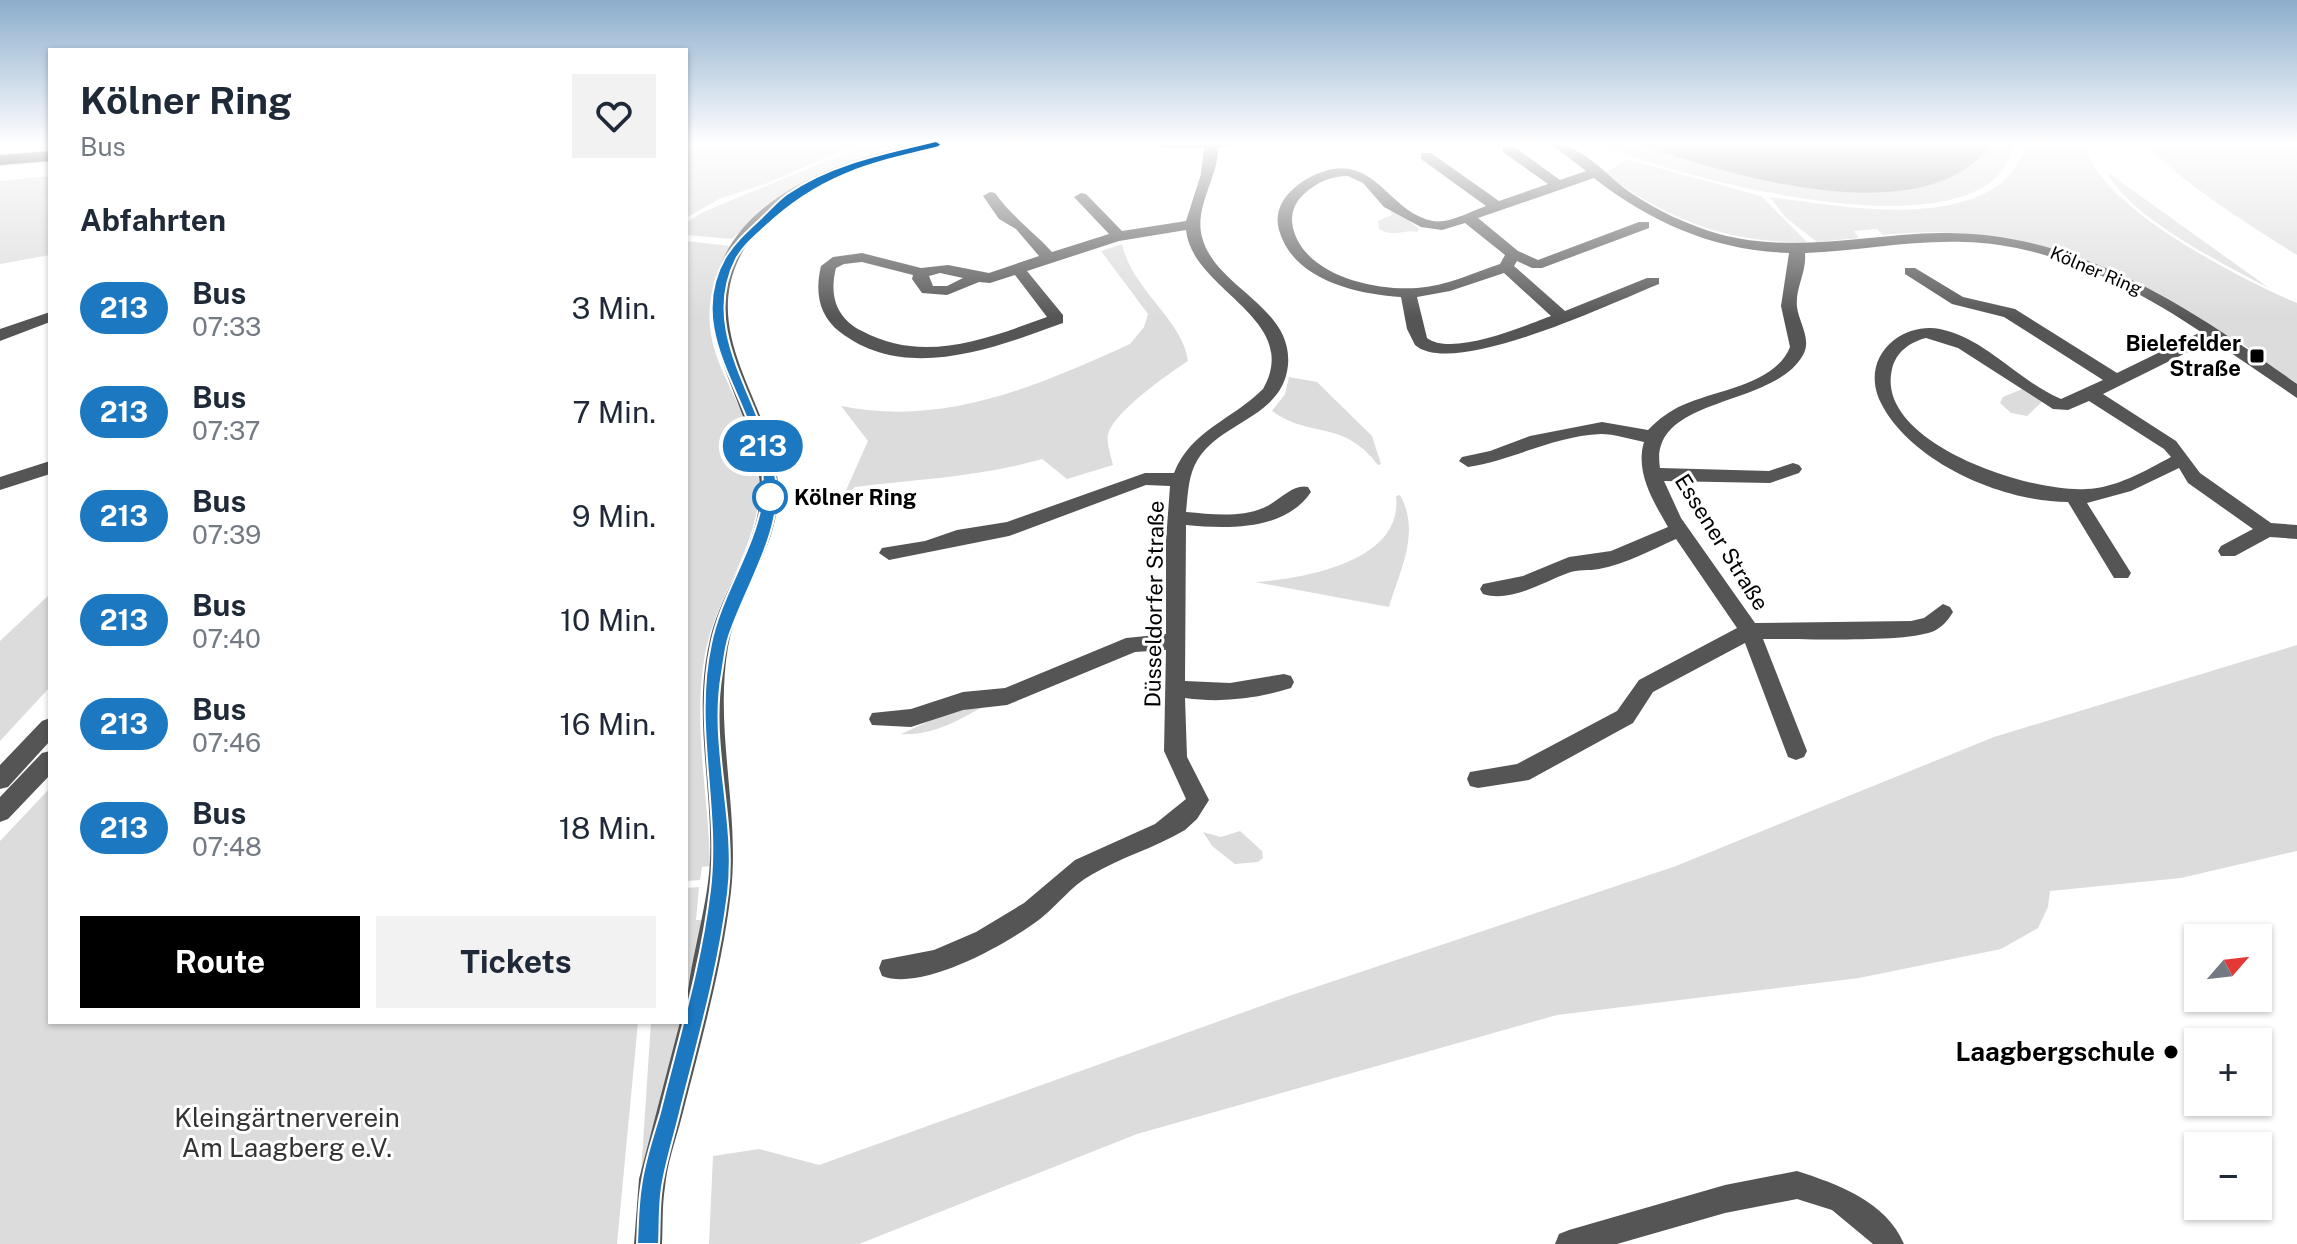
<!DOCTYPE html>
<html lang="de">
<head>
<meta charset="utf-8">
<style>
  body { margin:0; font-family:"Public Sans",sans-serif; background:#f2f2f3; color:#1f2937; height:100vh; display:flex; flex-direction:column; font-size:30px; white-space:nowrap }
  * { box-sizing:border-box; margin:0 }
  p { font-size:26px; color:#747a83 }
  .icon { flex:none; width:44px; height:44px; fill:none; stroke:currentColor; stroke-width:2; stroke-linecap:round; stroke-linejoin:round }
  .map { position:relative; flex:1; overflow:hidden }
  .side { position:absolute; left:48px; top:48px; width:640px; height:976px; display:flex; flex-direction:column; background:#fff; border-radius:0px; box-shadow:0 2px 6px #0004 }
  .side>* { flex:none }
  .badge { padding:0 16px; border-radius:26px; font-size:28px; line-height:52px }
  .needle { width:52px; rotate:62deg }
  .tools { position:absolute; left:2184px; top:924px; display:grid; gap:16px }
  .tools a { display:grid; place-items:center; width:88px; height:88px; border-radius:0px; background:#fff; box-shadow:0 2px 6px #0004; font-size:40px }
  .map>.badge { position:absolute; translate:-50% -50%; box-shadow:0 0 0 4px #fff }
  h2 { padding:0 32px; font-size:30px; line-height:72px }
  .round { display:grid; place-items:center; flex:none; width:84px; height:84px; border-radius:0px; background:#f2f2f3 }
  .overview { display:flex; align-items:center; justify-content:space-between; height:136px; padding:0 32px }
  h1 { font-size:38px; font-weight:700; line-height:60px }
  .cta { display:flex; gap:16px; margin-top:auto; padding:16px 32px }
  .cta a { flex:1; height:92px; border-radius:0px; background:#000; color:#fff; font-size:32px; font-weight:700; line-height:92px; text-align:center }
  .cta a+a { background:#f2f2f3; color:#1f2937 }
  ul { padding:0; list-style:none }
  li { display:flex; align-items:center; gap:24px; height:104px; padding:0 32px }
  li div { flex:1 }
  li b { display:block; font-size:30px }
  li em { font-style:normal }
  li .badge { min-width:88px; font-weight:700; text-align:center }
  .map>svg:first-child { display:block }
  .green { fill:#dcdcdc }
  .water { fill:#a3a3a3 }
  .lines { fill:none; stroke-linecap:round; stroke-linejoin:round }
  .highway-casing { stroke:#dbdbdb; stroke-width:3 }
  .minor { fill:#555; fill-rule:evenodd }
  .highway { fill:#000; fill-rule:evenodd }
  .line { fill:#1c78c0; stroke:#fff; stroke-width:2 }
  .poi-dot { fill:#000; stroke:#fff; stroke-width:3 }
  .stop-dot { fill:#fff; stroke:#1c78c0; stroke-width:4 }
  .labels { text-anchor:middle; stroke-width:6; stroke-linejoin:round; paint-order:stroke }
  .far-street-label { font-size:18px; fill:#000; stroke:#fff }
  .poi-label { font-size:22px; font-weight:bold; fill:#000; stroke:#fff; text-anchor:end }
  .stop-label { font-size:22px; font-weight:bold; fill:#000; stroke:#fff; text-anchor:start }
  .street-label { font-size:22px; fill:#000; stroke:#fff }
  .near-poi-label { font-size:26px; font-weight:bold; fill:#000; stroke:#fff; text-anchor:end }
  .near-park-label { font-size:26px; fill:#333; stroke:#fff }
</style>
</head>
<body>
<div class="map">
<svg width="2297" height="1244" viewBox="0 0 2297 1244">
  <rect width="100%" height="100%" fill="#fff"/>
  <path class="green" d="M 703,144 L 859,144 L 765,184 L 719,199 L 686,218 L 686,147 Z
    M 867,144 L 912,144 C 840,158 786,192 732,239 L 686,235 L 686,223 L 701,213 Z
    M 1600,144 L 2013,145 C 1992,265 1671,176 1600,144 Z
    M 2029,144 L 2086,144 C 2093,205 2245,281 2297,303 L 2297,385 L 2239,341 L 2235,341 C 2121,269 2022,220 1883,235 L 1877,229 L 1854,231 L 1859,238 L 1817,242 L 1785,217 L 1770,197 C 1836,206 1942,226 2000,184 C 2014,174 2020,159 2029,144 Z
    M 2144,144 L 2297,144 L 2297,255 C 2244,222 2190,188 2144,144 Z
    M 1629,160 L 1761,196 L 1807,242 C 1729,244 1666,219 1604,173 Z
    M 2107,172 L 2269,288 C 2223,264 2130,218 2107,172 Z
    M 50,176 L 50,255 L 0,264 L 0,181 Z
    M 1390,210 L 1401,213 L 1418,228 L 1418,232 C 1404,229 1394,238 1379,229 L 1378,221 L 1392,215 Z
    M 686,241 L 730,246 C 672,353 755,386 759,481 C 762,545 713,598 704,660 C 693,728 709,798 710,866 L 702,867 L 700,880 L 686,881 Z
    M 1122,244 C 1132,290 1183,320 1188,361 C 1168,374 1115,411 1108,434 C 1106,442 1111,456 1113,465 L 1067,479 L 1042,459 C 981,477 918,479 855,487 L 843,497 L 868,441 L 841,406 C 945,427 1037,386 1130,344 L 1144,327 L 1148,314 L 1101,251 Z
    M 1289,377 L 1317,382 L 1372,436 L 1381,464 L 1378,465 C 1343,419 1311,439 1272,411 L 1285,394 Z
    M 2022,389 L 2042,402 L 2027,416 L 2011,413 L 2000,403 L 2003,397 Z
    M 1400,495 C 1421,533 1400,569 1389,607 L 1255,582 C 1302,579 1404,562 1396,496 Z
    M 50,594 L 50,687 L 0,741 L 0,641 Z
    M 2297,645 L 2297,851 L 2181,878 L 2050,891 L 2048,907 L 2038,928 L 2001,949 L 1859,978 L 1557,1015 L 1137,1134 L 859,1244 L 709,1244 L 713,1156 L 759,1149 L 819,1165 L 1289,996 L 1676,866 L 1994,737 Z
    M 986,705 C 959,720 933,736 901,734 L 951,711 Z
    M 50,788 L 50,1022 L 638,1022 L 617,1244 L 0,1244 L 0,841 Z
    M 1240,831 L 1262,851 L 1263,858 L 1258,862 L 1235,864 L 1212,846 L 1203,832 L 1221,837 Z
    M 699,887 L 696,920 L 703,920 L 686,1004 L 686,888 Z
    M 651,1022 L 681,1022 L 641,1173 Z"/>
  <path class="water" d="M 1639,144 L 1988,144 L 1989,147 C 1921,235 1725,174 1639,144 Z"/>
  <g class="lines">
    <defs>
      <path id="highway" d="M 50,151 L 50,161 L 0,165 L 0,155 Z"/>
    </defs>
    <use href="#highway" class="highway-casing"/>
    <path class="minor" d="M 914,144 L 943,144 C 930,154 905,155 889,159 C 833,175 761,206 737,263 C 701,346 783,416 778,499 C 775,552 737,595 728,647 C 714,729 740,811 731,892 C 722,969 700,1045 681,1120 C 675,1142 667,1164 665,1187 C 662,1206 663,1225 662,1244 L 634,1244 L 639,1179 L 680,1022 L 686,1022 C 686,968 707,916 710,861 C 713,789 693,716 709,644 C 719,593 757,549 760,497 C 763,415 688,347 721,264 C 750,192 845,159 914,144 Z
      M 1157,144 L 1234,144 L 1218,148 C 1218,178 1194,207 1202,237 C 1215,288 1293,306 1288,365 C 1283,417 1222,421 1198,459 C 1188,475 1188,494 1186,512 C 1211,514 1239,518 1263,508 C 1278,502 1293,483 1308,487 L 1311,492 C 1285,531 1227,529 1186,525 L 1185,681 L 1230,683 L 1284,674 L 1291,676 L 1294,682 L 1291,688 C 1257,699 1220,703 1185,698 L 1187,757 L 1209,800 L 1197,819 L 1185,830 C 1155,848 1121,857 1091,875 C 1071,886 1058,905 1040,919 C 1007,944 923,992 882,976 L 879,968 L 882,960 L 934,950 L 976,932 L 1024,903 L 1075,860 L 1155,824 L 1186,799 L 1164,751 L 1166,650 L 1135,652 L 1007,705 L 963,710 L 911,727 L 872,725 L 869,719 L 872,713 L 911,709 L 963,692 L 1005,688 L 1126,638 L 1166,634 L 1166,541 L 1170,486 L 1146,485 L 1009,536 L 889,560 L 879,553 L 882,548 L 925,541 L 957,530 L 1007,522 L 1145,473 L 1174,473 C 1191,430 1232,420 1263,389 C 1303,318 1192,291 1186,230 L 1119,241 L 1027,271 L 1063,315 L 1063,323 C 994,348 906,383 840,332 C 818,315 815,291 821,266 L 833,257 L 862,253 L 921,268 L 948,265 L 989,273 L 1039,256 L 1016,229 L 999,219 L 983,196 L 990,192 L 995,193 C 1011,216 1033,231 1052,252 L 1109,234 L 1074,197 L 1081,193 L 1086,194 L 1122,231 L 1186,221 L 1201,174 L 1204,148 L 1164,148 ZM 862,262 L 913,275 L 912,279 L 922,293 L 947,295 L 979,282 L 990,283 L 1015,275 L 1047,317 C 986,339 923,364 862,331 C 836,318 829,295 836,268 L 844,264 ZM 940,273 L 963,278 L 947,286 L 933,286 L 929,276 Z
      M 1551,144 C 1583,144 1606,176 1631,193 C 1658,211 1688,225 1719,234 C 1793,254 1867,234 1941,233 C 2077,231 2191,308 2297,384 L 2297,398 L 2212,340 L 2103,394 L 2176,441 L 2200,473 L 2271,523 L 2297,525 L 2297,539 L 2270,537 L 2235,556 L 2221,556 L 2218,551 L 2221,546 L 2253,529 L 2188,483 L 2179,468 L 2131,491 L 2087,503 L 2131,573 L 2128,578 L 2114,578 L 2068,502 C 2002,502 1907,461 1879,399 C 1870,377 1875,355 1894,340 C 1907,330 1925,326 1940,329 C 1987,339 2018,381 2061,399 L 2103,380 L 2004,317 L 1952,304 L 1905,274 L 1905,268 L 1915,268 L 1963,297 L 2015,309 L 2117,373 L 2201,332 C 2131,285 2049,244 1964,242 C 1910,240 1858,251 1805,253 C 1807,272 1795,288 1797,307 C 1799,323 1812,339 1803,355 C 1773,409 1648,395 1660,468 L 1769,471 L 1793,463 L 1799,465 L 1802,469 L 1799,473 L 1770,483 L 1664,481 L 1681,518 L 1755,623 L 1911,621 L 1924,618 L 1943,604 L 1950,607 L 1953,612 C 1949,619 1943,626 1936,630 C 1910,644 1799,638 1763,639 L 1807,751 L 1804,757 L 1796,760 L 1788,757 L 1745,643 L 1653,692 L 1633,723 L 1529,780 L 1478,788 L 1470,786 L 1467,779 L 1470,772 L 1517,764 L 1617,711 L 1639,680 L 1737,628 L 1676,539 C 1651,550 1626,564 1599,569 C 1589,571 1578,569 1568,573 C 1543,582 1511,603 1483,594 L 1480,589 L 1483,584 L 1523,576 L 1569,557 L 1611,551 L 1668,527 C 1653,501 1635,472 1644,442 C 1630,439 1614,434 1601,434 C 1554,436 1513,460 1468,467 L 1459,461 L 1462,457 L 1490,451 L 1530,436 L 1602,422 L 1648,430 C 1659,419 1669,411 1683,405 C 1716,390 1775,385 1790,347 L 1781,306 L 1789,253 C 1716,251 1651,223 1594,178 L 1478,218 L 1518,251 L 1538,260 L 1639,222 L 1649,222 L 1649,228 L 1542,268 L 1532,268 L 1517,261 L 1514,266 L 1565,311 L 1647,278 L 1659,278 L 1659,284 C 1614,302 1453,379 1415,345 L 1407,329 L 1401,297 C 1356,294 1293,280 1279,230 C 1275,215 1280,202 1291,191 C 1301,181 1314,174 1328,170 C 1377,158 1390,213 1433,221 C 1448,224 1472,211 1486,206 L 1421,159 L 1421,153 L 1431,153 L 1499,201 L 1548,184 L 1503,152 L 1503,146 L 1513,146 L 1560,180 L 1586,171 ZM 1348,176 L 1363,183 L 1384,207 L 1421,227 L 1442,230 L 1465,223 L 1505,255 L 1500,264 C 1473,273 1446,286 1417,288 C 1375,291 1305,276 1293,228 C 1290,215 1294,203 1304,194 C 1317,182 1331,176 1348,176 ZM 1504,273 L 1551,316 C 1524,326 1452,357 1427,338 L 1417,297 L 1450,291 ZM 1926,338 L 1958,348 L 2053,409 L 2068,410 L 2089,401 L 2164,449 L 2171,457 C 2145,471 2116,488 2086,489 C 2031,493 1874,443 1892,369 C 1896,352 1910,342 1926,338 Z
      M 50,312 L 50,322 L 0,341 L 0,329 Z
      M 50,461 L 50,474 L 0,490 L 0,477 Z
      M 50,718 L 50,741 L 8,787 L 0,789 L 0,765 L 42,721 Z
      M 50,751 L 50,775 L 8,819 L 0,822 L 0,797 L 42,753 Z
      M 1797,1171 C 1837,1184 1886,1201 1904,1244 L 1873,1244 L 1832,1210 L 1797,1199 L 1725,1213 L 1617,1244 L 1555,1244 L 1559,1234 L 1569,1230 L 1725,1185 Z"/>
    <use href="#highway" class="highway"/>
  </g>
  <linearGradient id="sky" x2="0" y2="1"><stop stop-color="#8cadcc"/><stop offset="0.45" stop-color="#fff"/><stop offset="1" stop-color="#fff" stop-opacity="0"/></linearGradient>
  <rect width="2297" height="318" fill="url(#sky)"/>
  <path class="line" d="M 936,141 L 941,144 L 939,147 C 868,164 820,175 765,227 C 754,237 743,246 736,259 C 695,340 776,413 777,494 C 777,539 743,593 729,636 C 725,648 724,661 722,673 C 709,746 737,820 728,893 C 719,966 699,1037 681,1108 C 675,1134 666,1161 662,1187 C 659,1206 660,1225 659,1244 L 637,1244 C 638,1225 638,1205 641,1187 C 644,1162 653,1137 660,1113 C 678,1040 701,966 710,890 C 720,808 693,726 711,644 C 721,594 754,551 762,501 C 774,416 677,342 725,258 C 734,243 746,232 759,220 C 768,212 777,201 787,194 C 830,164 885,153 936,141 Z"/>
  <g class="poi-dot">
    <rect x="2249" y="348" width="16" height="16" rx="4"/>
    <circle cx="2171" cy="1052" r="8"/>
  </g>
  <circle class="stop-dot" cx="770" cy="497" r="16"/>
  <g class="labels">
    <g class="far-street-label">
      <text transform="translate(2096 271) rotate(23)" y="6">Kölner Ring</text>
    </g>
    <g class="poi-label">
      <text x="2241" y="351">Bielefelder<tspan x="2241" dy="25">Straße</tspan></text>
    </g>
    <g class="stop-label">
      <text x="794" y="505">Kölner Ring</text>
    </g>
    <g class="street-label">
      <text transform="translate(1722 542) rotate(58)" y="8">Essener Straße</text>
      <text transform="translate(1154 604) rotate(-89)" y="8">Düsseldorfer Straße</text>
    </g>
    <g class="near-poi-label">
      <text x="2155" y="1061">Laagbergschule</text>
    </g>
    <g class="near-park-label">
      <text x="287" y="1127">Kleingärtnerverein<tspan x="287" dy="30">Am Laagberg e.V.</tspan></text>
    </g>
  </g>
</svg>
<div class="tools">
<a><svg class="needle" viewBox="-14 -14 28 28"><path d="M0-13l5 13h-10z" fill="#e53935"/><path d="M0 13l5-13h-10z" fill="#747a83"/></svg></a>
<a>+</a>
<a>−</a>
</div>
<b class="badge" style="left:763px;top:446px;background:#1c78c0;color:#fff">213</b>
<section class="side">
<div class="overview"><div><h1>Kölner Ring</h1><p>Bus</p></div><a class="round"><svg class="icon" aria-label="heart" viewBox="0 0 24 24"><path d="M12 20l-8-8c-3-5 5-10 8-4 3-6 11-1 8 4z"/></svg></a></div>
<h2>Abfahrten</h2>
<ul>
<li><span class="badge" style="background:#1c78c0;color:#fff">213</span><div><b>Bus</b><p>07:33</p></div><em>3 Min.</em></li>
<li><span class="badge" style="background:#1c78c0;color:#fff">213</span><div><b>Bus</b><p>07:37</p></div><em>7 Min.</em></li>
<li><span class="badge" style="background:#1c78c0;color:#fff">213</span><div><b>Bus</b><p>07:39</p></div><em>9 Min.</em></li>
<li><span class="badge" style="background:#1c78c0;color:#fff">213</span><div><b>Bus</b><p>07:40</p></div><em>10 Min.</em></li>
<li><span class="badge" style="background:#1c78c0;color:#fff">213</span><div><b>Bus</b><p>07:46</p></div><em>16 Min.</em></li>
<li><span class="badge" style="background:#1c78c0;color:#fff">213</span><div><b>Bus</b><p>07:48</p></div><em>18 Min.</em></li>
</ul>
<div class="cta"><a>Route</a><a>Tickets</a></div>
</section>
</div>
</body>
</html>
